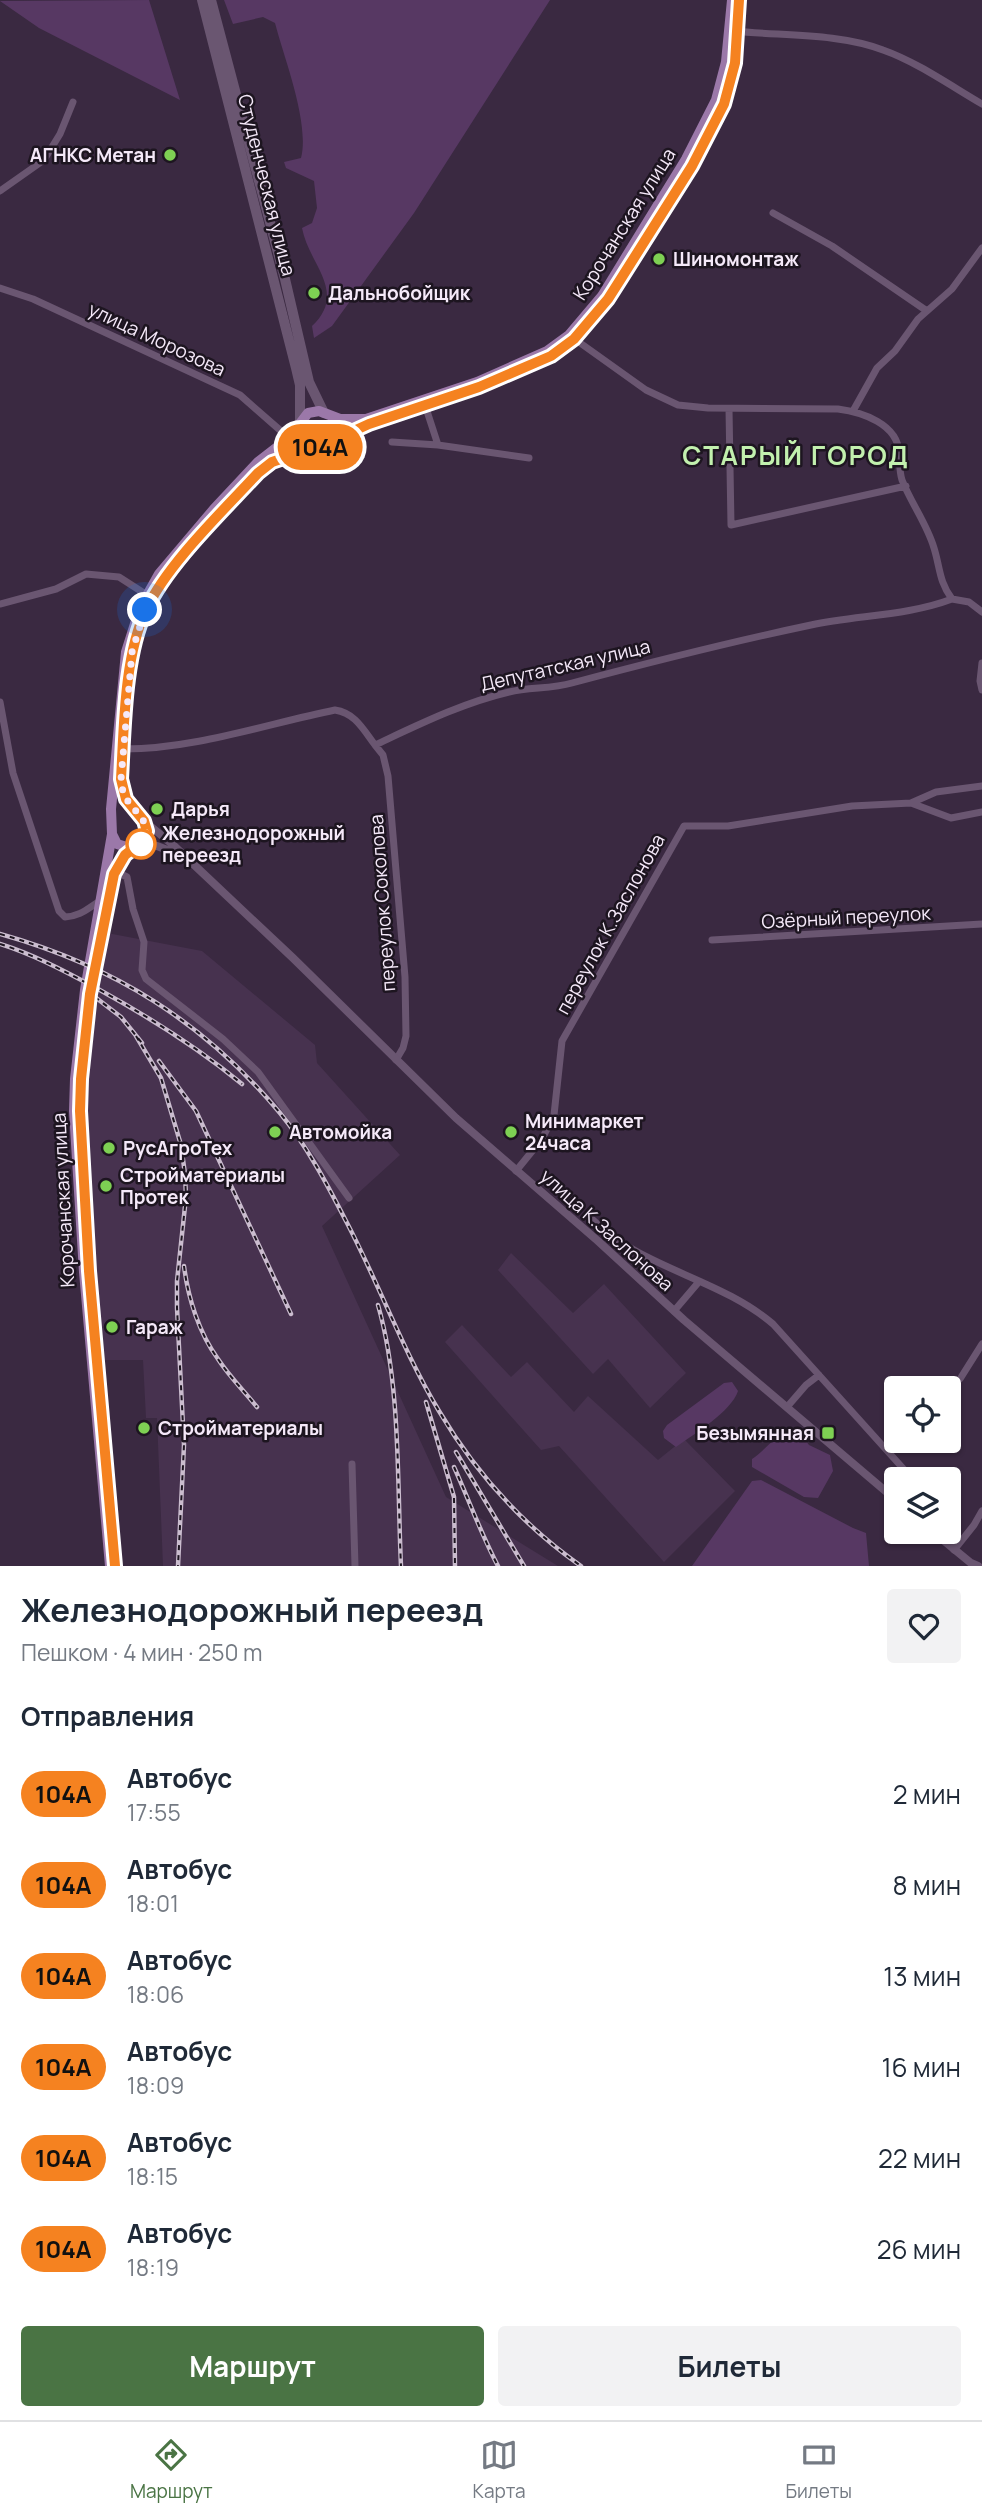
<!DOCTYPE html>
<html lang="ru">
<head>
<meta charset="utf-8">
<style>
  body { margin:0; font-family:Manrope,sans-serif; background:#f2f2f3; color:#1f2937; height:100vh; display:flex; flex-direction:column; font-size:26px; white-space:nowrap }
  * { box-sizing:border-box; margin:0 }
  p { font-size:23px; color:#747a83 }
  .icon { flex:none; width:38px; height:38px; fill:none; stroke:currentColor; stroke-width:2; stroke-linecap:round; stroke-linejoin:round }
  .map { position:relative; height:1566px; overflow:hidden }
  .drawer { display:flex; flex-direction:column; background:#fff; flex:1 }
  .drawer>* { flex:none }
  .badge { padding:0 14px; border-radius:23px; font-size:24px; line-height:46px }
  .buttons { position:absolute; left:884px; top:1376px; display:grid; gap:14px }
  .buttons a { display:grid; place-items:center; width:77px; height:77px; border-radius:7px; background:#fff; box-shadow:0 2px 5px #0004; font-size:35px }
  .you { position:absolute; width:35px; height:35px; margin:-18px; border:5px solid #fff; border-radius:50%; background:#1a73e8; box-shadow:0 0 0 10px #1a73e833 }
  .map>.badge { position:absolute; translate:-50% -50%; box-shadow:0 0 0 4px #fff }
  h2 { padding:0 21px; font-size:26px; line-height:63px }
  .round { display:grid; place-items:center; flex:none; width:74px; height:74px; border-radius:7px; background:#f2f2f3 }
  .summary { display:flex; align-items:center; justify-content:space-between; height:119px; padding:0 21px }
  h1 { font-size:33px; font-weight:700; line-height:52px }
  .cta { display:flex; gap:14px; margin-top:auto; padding:14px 21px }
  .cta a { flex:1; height:80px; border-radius:7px; background:#4a7444; color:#fff; font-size:28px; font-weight:700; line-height:80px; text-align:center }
  .cta a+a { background:#f2f2f3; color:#1f2937 }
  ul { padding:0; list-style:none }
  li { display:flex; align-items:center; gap:21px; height:91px; padding:0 21px }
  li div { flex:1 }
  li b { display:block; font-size:26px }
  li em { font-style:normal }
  li .badge { min-width:77px; font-weight:700; text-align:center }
  .dock { display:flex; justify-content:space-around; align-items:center; height:98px; border-top:2px solid #e0e1e3; background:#fff; font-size:19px; color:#747a83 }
  .dock a { display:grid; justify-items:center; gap:4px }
  .dock .current { color:#4a7444 }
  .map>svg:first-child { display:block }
  .built { fill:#47324f }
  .green { fill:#573863 }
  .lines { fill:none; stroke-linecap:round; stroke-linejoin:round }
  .minor { stroke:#6a5671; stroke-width:7 }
  .tertiary { stroke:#6a5671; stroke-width:8 }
  .secondary { stroke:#6a5671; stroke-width:10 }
  .primary { stroke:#9b78a9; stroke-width:10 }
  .rail-casing { stroke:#cabcce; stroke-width:4.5 }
  .rail { stroke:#1d1520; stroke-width:2; stroke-dasharray:5; stroke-linecap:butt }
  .line-casing { stroke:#fff; stroke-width:16 }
  .line { stroke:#f58220; stroke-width:10 }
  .walk { stroke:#f5e9f9; stroke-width:7; stroke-dasharray:0 12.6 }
  .poi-dot { fill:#7ed053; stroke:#1d1520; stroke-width:2.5 }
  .stop-dot { fill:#fff; stroke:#f58220; stroke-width:3.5 }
  .labels { text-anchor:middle; stroke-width:5; stroke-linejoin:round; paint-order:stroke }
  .poi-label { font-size:19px; font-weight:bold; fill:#f5e9f9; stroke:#1d1520; text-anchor:start }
  .street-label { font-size:19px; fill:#f5e9f9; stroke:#1d1520 }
  .stop-label { font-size:19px; font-weight:bold; fill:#f5e9f9; stroke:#1d1520; text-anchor:start }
  .district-label { font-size:26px; font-weight:bold; letter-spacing:2px; fill:#c2f0ae; stroke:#1d1520 }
</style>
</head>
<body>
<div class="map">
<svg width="982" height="1566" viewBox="0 0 982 1566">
  <rect width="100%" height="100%" fill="#3a2941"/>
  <path class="built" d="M 107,933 L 202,951 L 315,1045 L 317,1063 L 400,1155 L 322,1226 L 446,1497 L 558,1566 L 163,1566 L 157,1418 L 146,1418 L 143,1360 L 105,1360 L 97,1284 L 87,1107 L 88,1050 Z
    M 511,1253 L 573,1313 L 604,1284 L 686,1373 L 650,1408 L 608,1359 L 593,1374 L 498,1270 Z
    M 462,1325 L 511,1377 L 527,1362 L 574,1412 L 588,1396 L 658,1460 L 684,1439 L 735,1491 L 664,1562 L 559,1446 L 541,1450 L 445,1342 Z"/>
  <path class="green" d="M 149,0 L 180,100 L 39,28 L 0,1 Z
    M 224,0 L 550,0 L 414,213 L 332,326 L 314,338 L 312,326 C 348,292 309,265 302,228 L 312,223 L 317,208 L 314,181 L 286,168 L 284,162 L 301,158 C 310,123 284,58 275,23 L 263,17 L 233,24 Z
    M 732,1382 L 738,1391 C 731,1412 694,1434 676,1447 L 664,1438 L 663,1431 L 667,1425 L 724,1383 Z
    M 794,1430 L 800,1433 L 809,1445 L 830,1455 L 833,1471 L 818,1498 L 804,1497 L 752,1467 L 752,1459 C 768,1448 774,1435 794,1430 Z
    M 761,1480 L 853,1528 L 866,1533 L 869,1566 L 692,1566 L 752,1481 Z"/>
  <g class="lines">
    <path class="minor" d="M 734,31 C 782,36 839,33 883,50 C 917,62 951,86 982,104
      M 0,191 L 44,160 L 60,134 L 73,102
      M 773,213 L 832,246 L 927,311
      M 0,288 L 33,299 L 240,395 L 289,438
      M 569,335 L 646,390 L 678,405 L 708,408 L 838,409 C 862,412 898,424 899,453 C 900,462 899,470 902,480 C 911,503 927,524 934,548 C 940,567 939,582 952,599 L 969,602 L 982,612
      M 425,405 L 438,445
      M 729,409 L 731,525 L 906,486
      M 853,411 L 877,368 L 895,351 L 918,319 L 952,289 L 982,248
      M 392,442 L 438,445 L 529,458
      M 0,604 L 56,589 L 86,574 L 119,577 L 147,595
      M 982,663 L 980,681 L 982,690
      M 0,702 L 13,773 L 59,911 L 65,917 C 81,916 88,908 100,901
      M 375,745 L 383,755 L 388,776 L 405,977 L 406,1036 L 403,1048 L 396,1060
      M 124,749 C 195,749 266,724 335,710 C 355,713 363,729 375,745 C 418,725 462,703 509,692 C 530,687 551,689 572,683 C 651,662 730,642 811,625 C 857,615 907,616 952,599
      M 911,803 L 936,792 L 982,786
      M 115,871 L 127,877 L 133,909 L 144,942 L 142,970 L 146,979 L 223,1039 L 258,1072 L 349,1198
      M 712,940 L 982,924
      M 516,1171 L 542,1139 L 554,1115 L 562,1041 L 684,826 L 728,826 L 852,806 L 911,803 L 951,818 L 982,812
      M 593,1220 C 643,1269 719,1278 773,1324 L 909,1475
      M 674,1311 L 697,1284
      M 960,1379 L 982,1344
      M 787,1407 L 806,1385 L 819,1375
      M 352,1464 L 355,1566
      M 954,1550 L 974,1525 L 982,1511"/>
    <path class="tertiary" d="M 144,821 L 172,844 L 293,958 L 456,1118 L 598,1241 L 684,1320 L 896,1500
      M 140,845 L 157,846 L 178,854
      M 932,1531 L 971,1563 L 978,1566"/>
    <path class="secondary" d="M 202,0 L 296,368 L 300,385 L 300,420
      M 211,0 L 285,279 L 309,382 L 324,413"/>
    <path class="primary" d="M 622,277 L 692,166 L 724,104 L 735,63 L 739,0
      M 298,425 C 298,437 303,443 314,447
      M 158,589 L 221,513 L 269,464 L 325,444 L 377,421
      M 112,834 L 117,844 L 130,848 L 141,843 C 156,824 132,813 125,797 C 116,776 124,747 125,725
      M 106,912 L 115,871 L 132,848
      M 110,1566 L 84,1272 L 74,1111 L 75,1079 L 85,990 L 112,834 L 111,809 L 126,652 L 140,608 L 159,574 L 214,509 L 258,462 L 289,438 L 308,413 L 319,411 L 340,419 L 366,419 L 477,382 L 547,351 L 569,335 L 602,296 L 686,159 L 716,100 L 726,62 L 732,0"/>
    <defs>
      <path id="rail" d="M 0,934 C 114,966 204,1022 280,1113 C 307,1146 327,1184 346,1221 C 379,1284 403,1351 439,1411 C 475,1472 524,1526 581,1566
        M 0,944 C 35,955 66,972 98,989 C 149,1017 197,1047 242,1084
        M 95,997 L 121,1017 L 142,1043
        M 136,1036 L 161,1078 L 181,1145 L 185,1174 L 186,1197 L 177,1281 L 177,1308 L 184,1445 L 178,1566
        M 159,1061 L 196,1111 L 291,1314
        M 184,1266 C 188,1298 199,1333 218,1359 C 229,1376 244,1391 257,1407
        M 378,1305 C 401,1385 397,1482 401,1566
        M 426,1402 L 454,1497 L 455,1566
        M 456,1452 L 524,1566
        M 454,1467 C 469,1500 481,1534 498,1566"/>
    </defs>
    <use href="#rail" class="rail-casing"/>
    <use href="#rail" class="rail"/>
  </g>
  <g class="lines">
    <defs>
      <path id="line" d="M 115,1566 L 89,1271 L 80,1111 L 81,1079 L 90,994 L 114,874 L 125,855 L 143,841 L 147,831 L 144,821 L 126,799 L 121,779 C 124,728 124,656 146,610 C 167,564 223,511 258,473 L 272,462 L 325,444 L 369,424 L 479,387 L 551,356 L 574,339 L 608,299 L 622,277 L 692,166 L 724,104 L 735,63 L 739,0"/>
    </defs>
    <use href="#line" class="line-casing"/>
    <use href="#line" class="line"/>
    <path class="walk" d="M 141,844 L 146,836 L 146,826 C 138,808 122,804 121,779 L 132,652 L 145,610"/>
  </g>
  <g class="poi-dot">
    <circle cx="170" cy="155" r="7"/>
    <circle cx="659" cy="259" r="7"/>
    <circle cx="314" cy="293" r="7"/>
    <circle cx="157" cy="809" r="7"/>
    <circle cx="275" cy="1132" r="7"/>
    <circle cx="511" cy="1132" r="7"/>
    <circle cx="109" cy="1148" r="7"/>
    <circle cx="106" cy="1186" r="7"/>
    <circle cx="112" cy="1327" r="7"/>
    <circle cx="144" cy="1428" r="7"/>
    <rect x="821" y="1426" width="14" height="14" rx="3.5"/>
  </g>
  <circle class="stop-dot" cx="141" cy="844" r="14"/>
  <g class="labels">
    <g class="poi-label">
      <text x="156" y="162" text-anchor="end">АГНКС Метан</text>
      <text x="673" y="266">Шиномонтаж</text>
      <text x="328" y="300">Дальнобойщик</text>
      <text x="171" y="816">Дарья</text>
      <text x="525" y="1128">Минимаркет<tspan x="525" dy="22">24часа</tspan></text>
      <text x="289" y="1139">Автомойка</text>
      <text x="123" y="1155">РусАгроТех</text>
      <text x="120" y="1182">Стройматериалы<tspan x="120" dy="22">Протек</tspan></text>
      <text x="126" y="1334">Гараж</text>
      <text x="158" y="1435">Стройматериалы</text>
      <text x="814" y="1440" text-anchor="end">Безымянная</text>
    </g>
    <g class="street-label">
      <text transform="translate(267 185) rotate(76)" y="7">Студенческая улица</text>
      <text transform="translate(624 224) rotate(-58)" y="7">Корочанская улица</text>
      <text transform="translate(157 339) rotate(25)" y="7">улица Морозова</text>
      <text transform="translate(565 665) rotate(-13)" y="7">Депутатская улица</text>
      <text transform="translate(382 903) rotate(-94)" y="7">переулок Соколова</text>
      <text transform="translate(846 917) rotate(-3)" y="7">Озёрный переулок</text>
      <text transform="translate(610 924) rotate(-61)" y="7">переулок К.Заслонова</text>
      <text transform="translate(63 1200) rotate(-93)" y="7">Корочанская улица</text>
      <text transform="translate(607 1230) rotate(42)" y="7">улица К.Заслонова</text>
    </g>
    <g class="stop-label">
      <text x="162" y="840">Железнодорожный<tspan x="162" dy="22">переезд</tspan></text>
    </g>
    <g class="district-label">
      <text x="796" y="465">СТАРЫЙ ГОРОД</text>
    </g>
  </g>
</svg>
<div class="buttons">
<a><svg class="icon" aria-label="locate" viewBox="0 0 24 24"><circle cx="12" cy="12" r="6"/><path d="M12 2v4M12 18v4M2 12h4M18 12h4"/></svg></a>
<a><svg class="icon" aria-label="layers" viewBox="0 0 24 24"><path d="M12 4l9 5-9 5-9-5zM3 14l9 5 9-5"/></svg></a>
</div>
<div class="you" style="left:145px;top:610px"></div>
<b class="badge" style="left:320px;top:447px;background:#f58220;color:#111">104А</b>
</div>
<section class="drawer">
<div class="summary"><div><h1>Железнодорожный переезд</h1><p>Пешком · 4 мин · 250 m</p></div><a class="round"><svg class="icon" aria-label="heart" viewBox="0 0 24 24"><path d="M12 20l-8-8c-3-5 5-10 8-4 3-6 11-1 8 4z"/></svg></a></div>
<h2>Отправления</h2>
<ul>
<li><span class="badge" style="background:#f58220;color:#111">104А</span><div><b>Автобус</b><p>17:55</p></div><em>2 мин</em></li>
<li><span class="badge" style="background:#f58220;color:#111">104А</span><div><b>Автобус</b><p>18:01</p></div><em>8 мин</em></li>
<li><span class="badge" style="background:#f58220;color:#111">104А</span><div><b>Автобус</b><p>18:06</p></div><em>13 мин</em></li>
<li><span class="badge" style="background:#f58220;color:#111">104А</span><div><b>Автобус</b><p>18:09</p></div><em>16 мин</em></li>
<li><span class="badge" style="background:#f58220;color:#111">104А</span><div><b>Автобус</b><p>18:15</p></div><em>22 мин</em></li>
<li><span class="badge" style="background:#f58220;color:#111">104А</span><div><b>Автобус</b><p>18:19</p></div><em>26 мин</em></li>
</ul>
<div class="cta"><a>Маршрут</a><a>Билеты</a></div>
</section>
<nav class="dock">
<a class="current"><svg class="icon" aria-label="directions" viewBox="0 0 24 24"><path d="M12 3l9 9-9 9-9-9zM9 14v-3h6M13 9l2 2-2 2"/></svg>Маршрут</a>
<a><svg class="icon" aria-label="map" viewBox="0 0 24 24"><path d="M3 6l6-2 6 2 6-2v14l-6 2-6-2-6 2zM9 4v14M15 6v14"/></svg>Карта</a>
<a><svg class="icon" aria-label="tickets" viewBox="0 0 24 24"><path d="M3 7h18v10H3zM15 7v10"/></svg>Билеты</a>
</nav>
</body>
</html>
